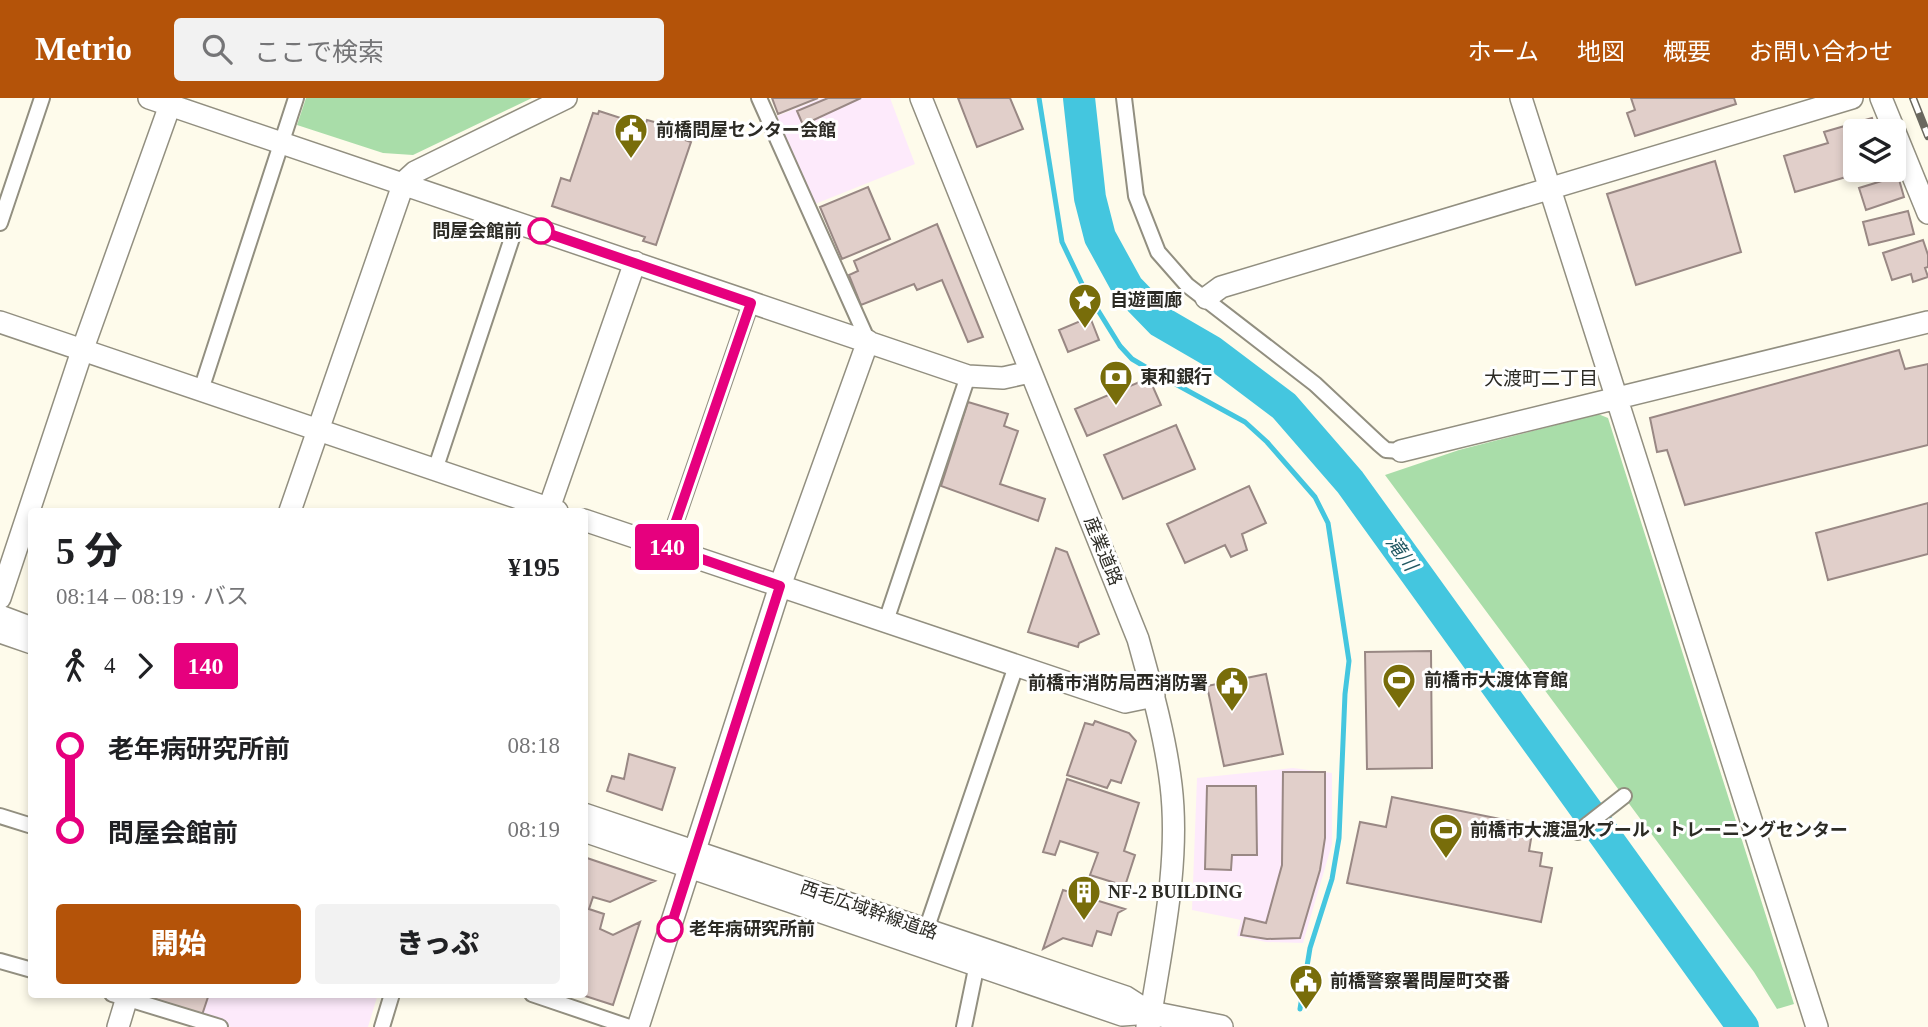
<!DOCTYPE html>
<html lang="ja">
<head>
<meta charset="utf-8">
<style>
  body { margin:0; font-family:"Times New Roman","Noto Sans JP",serif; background:#f2f2f2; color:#202124; height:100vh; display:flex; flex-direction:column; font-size:26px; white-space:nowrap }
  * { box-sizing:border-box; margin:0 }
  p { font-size:23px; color:#757577 }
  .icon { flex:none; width:38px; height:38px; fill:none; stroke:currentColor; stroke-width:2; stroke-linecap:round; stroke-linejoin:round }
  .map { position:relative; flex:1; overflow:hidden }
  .panel { position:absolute; left:28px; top:410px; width:560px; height:490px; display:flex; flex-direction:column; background:#fff; border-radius:7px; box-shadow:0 4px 10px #0003 }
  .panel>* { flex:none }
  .badge { padding:0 14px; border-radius:5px; font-size:24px; line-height:46px }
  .buttons { position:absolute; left:1843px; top:21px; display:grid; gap:14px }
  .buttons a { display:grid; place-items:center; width:63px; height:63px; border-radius:7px; background:#fff; box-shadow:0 4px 10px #0003; font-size:35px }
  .map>.badge { position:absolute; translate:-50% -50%; box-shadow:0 0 0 4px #fff }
  .legs { display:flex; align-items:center; gap:10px; height:77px; padding:0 28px; font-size:23px }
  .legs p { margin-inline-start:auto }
  .summary { display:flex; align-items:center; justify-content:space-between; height:119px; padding:0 28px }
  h1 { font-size:38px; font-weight:800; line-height:52px }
  .action { display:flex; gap:14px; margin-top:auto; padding:14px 28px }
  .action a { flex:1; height:80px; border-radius:7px; background:#b45309; color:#fff; font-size:28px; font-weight:800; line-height:80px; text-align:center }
  .action a+a { background:#f2f2f2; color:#202124 }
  ul { padding:0 28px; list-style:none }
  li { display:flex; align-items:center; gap:24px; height:84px; font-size:26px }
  li i { display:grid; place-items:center; width:10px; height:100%; margin:0 9px; background:currentColor }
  li i::after { content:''; width:18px; height:18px; margin:-9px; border:5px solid; border-radius:50%; background:#fff }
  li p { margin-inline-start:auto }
  li:first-child i { background:linear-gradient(#0000 50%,currentColor 0) }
  li:last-child i { background:linear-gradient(currentColor 50%,#0000 0) }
  header { display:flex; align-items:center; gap:42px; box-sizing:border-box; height:98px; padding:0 35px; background:#b45309; color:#fff }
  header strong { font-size:33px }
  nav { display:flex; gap:38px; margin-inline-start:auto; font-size:24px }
  .search { width:490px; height:63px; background:#f2f2f2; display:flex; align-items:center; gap:18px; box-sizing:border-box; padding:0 24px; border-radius:7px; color:#757577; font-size:26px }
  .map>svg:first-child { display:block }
  .commercial { fill:#fdeafb }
  .green { fill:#a9dda9 }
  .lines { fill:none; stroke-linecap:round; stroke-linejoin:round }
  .stream { stroke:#44c6df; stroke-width:5 }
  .river { stroke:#44c6df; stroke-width:32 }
  .building { fill:#e1cfca; stroke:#998884; stroke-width:2 }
  .street-casing { stroke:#928f80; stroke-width:18 }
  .secondary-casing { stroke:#928f80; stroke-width:24 }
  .primary-casing { stroke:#928f80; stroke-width:26 }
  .street { stroke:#fff; stroke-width:14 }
  .secondary { stroke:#fff; stroke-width:21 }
  .primary { stroke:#fff; stroke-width:23 }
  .rail-casing { stroke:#6a685f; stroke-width:8 }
  .rail { stroke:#fff; stroke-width:5; stroke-dasharray:16; stroke-linecap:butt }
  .line-1-casing { stroke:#fff; stroke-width:16 }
  .line-1 { stroke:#e6007e; stroke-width:10 }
  .stop-1-dot { fill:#fff; stroke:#e6007e; stroke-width:3.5 }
  .labels { text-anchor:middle; stroke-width:6; stroke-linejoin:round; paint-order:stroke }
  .poi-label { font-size:18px; font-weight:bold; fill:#2c2b25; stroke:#fff; text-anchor:start }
  .stop-label { font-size:18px; font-weight:bold; fill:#2c2b25; stroke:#fff; text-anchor:end }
  .street-label { font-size:18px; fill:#2c2b25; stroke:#fff }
  .neighbourhood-label { font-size:19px; fill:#2c2b25; stroke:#fff }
  .water-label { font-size:19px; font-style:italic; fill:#235963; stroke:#fff }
</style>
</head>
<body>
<header>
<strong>Metrio</strong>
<div class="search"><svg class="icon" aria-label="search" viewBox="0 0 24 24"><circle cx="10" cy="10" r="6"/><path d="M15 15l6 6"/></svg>ここで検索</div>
<nav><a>ホーム</a><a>地図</a><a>概要</a><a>お問い合わせ</a></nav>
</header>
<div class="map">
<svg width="1928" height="929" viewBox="0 0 1928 929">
  <rect width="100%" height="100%" fill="#fefbeb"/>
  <path class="commercial" d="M 822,0 L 890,0 L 915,66 L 815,106 L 777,18 Z
    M 1293,670 L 1332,675 L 1332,746 L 1303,845 L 1266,844 L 1237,838 L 1241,822 L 1192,812 L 1197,680 Z
    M 131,896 L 378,896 L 368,929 L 231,929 L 130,899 Z"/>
  <path class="green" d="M 306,0 L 532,0 L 413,57 L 383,55 L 297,27 Z
    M 1598,316 L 1608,320 L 1794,906 L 1777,911 L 1754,874 L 1385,377 L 1459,352 Z"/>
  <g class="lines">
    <path class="stream" d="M 1039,0 L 1062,144 L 1083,188 L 1120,248 L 1132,261 L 1159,277 L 1245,324 L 1267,344 L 1315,399 L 1328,425 L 1349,563 L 1345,596 L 1339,740 L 1332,781 L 1310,850 L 1300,911"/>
    <path class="river" d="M 1079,0 L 1090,100 L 1100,139 L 1128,190 L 1161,224 L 1211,253 L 1284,308 L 1350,384 L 1743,929"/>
  </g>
  <path class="building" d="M 772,0 L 818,0 L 778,16 Z
    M 828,0 L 861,0 L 803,27 L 797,13 Z
    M 958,0 L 1010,0 L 1023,31 L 977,49 Z
    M 1631,0 L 1734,0 L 1736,6 L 1635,38 L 1627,15 L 1635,12 Z
    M 599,13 L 645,28 L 647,22 L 658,25 L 656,32 L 691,44 L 656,147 L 643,143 L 645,139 L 552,108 L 561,80 L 570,83 L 593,15 L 598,16 Z
    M 1872,20 L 1876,33 L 1855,33 L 1855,72 L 1870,72 L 1795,94 L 1784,58 L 1828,45 L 1824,34 Z
    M 1715,63 L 1741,154 L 1636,187 L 1607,96 Z
    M 1898,78 L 1904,99 L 1866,112 L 1859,90 Z
    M 868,89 L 890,141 L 842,161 L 820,109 Z
    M 1908,113 L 1914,136 L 1869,147 L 1863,124 Z
    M 937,126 L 983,239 L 968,244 L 942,182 L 917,192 L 914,186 L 861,207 L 849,177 L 858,173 L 854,163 Z
    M 1923,142 L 1928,157 L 1928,169 L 1925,170 L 1928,179 L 1913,184 L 1911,176 L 1892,182 L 1883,155 Z
    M 1090,219 L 1099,242 L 1068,254 L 1059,232 Z
    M 1899,252 L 1905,271 L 1928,266 L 1928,347 L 1685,407 L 1667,352 L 1657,354 L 1650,320 Z
    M 1149,280 L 1161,307 L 1087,338 L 1075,311 Z
    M 968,304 L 1008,316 L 1004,328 L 1018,333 L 1000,386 L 1045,401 L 1038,423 L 941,388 Z
    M 1176,327 L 1195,371 L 1123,401 L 1104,357 Z
    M 1249,388 L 1266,425 L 1242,436 L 1247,452 L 1231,459 L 1225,447 L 1185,465 L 1167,426 Z
    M 1928,405 L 1928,456 L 1828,482 L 1816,435 Z
    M 1056,450 L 1067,454 L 1099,536 L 1079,545 L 1078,549 L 1028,534 Z
    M 1431,553 L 1432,670 L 1367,671 L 1365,554 Z
    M 1266,576 L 1283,656 L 1224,668 L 1207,588 Z
    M 1095,623 L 1129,635 L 1136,643 L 1121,685 L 1111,682 L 1107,690 L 1067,677 L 1085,625 L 1093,627 Z
    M 629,656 L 675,670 L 662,712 L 607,693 L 612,678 L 624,681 Z
    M 1283,674 L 1325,674 L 1325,740 L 1320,772 L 1300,840 L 1267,841 L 1241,837 L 1245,820 L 1266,825 L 1282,767 Z
    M 1067,681 L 1139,705 L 1124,753 L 1135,757 L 1125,788 L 1090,777 L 1098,755 L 1060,743 L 1055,757 L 1043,754 Z
    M 1207,688 L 1256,688 L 1257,757 L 1232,757 L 1231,772 L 1205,771 Z
    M 1392,699 L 1520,725 L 1517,738 L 1531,741 L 1529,753 L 1542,755 L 1540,768 L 1552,770 L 1541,824 L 1347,785 L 1360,724 L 1386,729 Z
    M 584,759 L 655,783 L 610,804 L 593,799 L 589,811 L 604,816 L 600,831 L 613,837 L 640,824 L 613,907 L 579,896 L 584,896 Z
    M 1063,792 L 1125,811 L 1118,815 L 1111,837 L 1097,833 L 1092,848 L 1063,840 L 1043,851 Z
    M 140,896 L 209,896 L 202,917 Z"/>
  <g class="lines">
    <defs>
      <path id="street" d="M 759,0 L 868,243
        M 1124,0 L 1136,98 L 1158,154 L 1187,187 L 1315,286 L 1379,346 L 1386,352 L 1401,353
        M 0,125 L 42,0
        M 201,292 L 296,0
        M 435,372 L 517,125
        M 667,449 L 751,205
        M 886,523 L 968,278
        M 0,718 L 32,728
        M 1578,734 L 1624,698
        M 926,832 L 1016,568
        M 0,863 L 32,872
        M 112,896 L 220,929
        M 532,896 L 629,929
        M 382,929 L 392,896
        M 964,929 L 977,866"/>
      <path id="secondary" d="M 149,0 L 968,278 L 1003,280 L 1030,274
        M 921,0 L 1138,541 C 1151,588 1165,637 1171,687 C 1180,762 1163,840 1151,915
        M 1521,0 L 1817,929
        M 1881,0 L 1928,115
        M 1206,200 L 1221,189 L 1852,0
        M 0,224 L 557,413
        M 1401,353 L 1928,224
        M 290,413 L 404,84 L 415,74 L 566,0
        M 548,413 L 635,164
        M 584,422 L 1125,604 L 1154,598
        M 0,500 L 82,253 L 170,7
        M 0,518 L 32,530
        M 0,534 L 32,545
        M 584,716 L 1126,899 L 1151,915
        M 584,733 L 1122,917 L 1151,915
        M 118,929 L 128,896
        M 638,929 L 780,488 L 868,243"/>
      <path id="primary" d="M 1148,929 L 1151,915 L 1221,929"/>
    </defs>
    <use href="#street" class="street-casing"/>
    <use href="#secondary" class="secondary-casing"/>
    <use href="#primary" class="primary-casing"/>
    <use href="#street" class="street"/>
    <use href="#secondary" class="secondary"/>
    <use href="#primary" class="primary"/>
    <defs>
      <path id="rail" d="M 1913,0 L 1928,38"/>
    </defs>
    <use href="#rail" class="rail-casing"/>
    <use href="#rail" class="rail"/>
  </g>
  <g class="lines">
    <defs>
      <path id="line-1" d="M 541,133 L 751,205 L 667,449 L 780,488 L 670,831"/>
    </defs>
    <use href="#line-1" class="line-1-casing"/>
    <use href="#line-1" class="line-1"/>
  </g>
  <defs>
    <symbol id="civic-pin" viewBox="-11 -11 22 30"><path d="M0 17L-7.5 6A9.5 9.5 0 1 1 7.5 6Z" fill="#786d0a" stroke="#fff"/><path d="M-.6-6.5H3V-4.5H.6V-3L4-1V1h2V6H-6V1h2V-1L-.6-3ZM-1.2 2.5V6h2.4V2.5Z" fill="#fff"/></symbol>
    <symbol id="sight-pin" viewBox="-11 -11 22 30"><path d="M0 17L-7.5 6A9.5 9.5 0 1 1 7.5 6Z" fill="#786d0a" stroke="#fff"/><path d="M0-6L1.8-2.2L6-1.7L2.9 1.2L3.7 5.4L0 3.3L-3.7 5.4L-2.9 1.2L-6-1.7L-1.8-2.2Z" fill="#fff"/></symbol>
    <symbol id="bank-pin" viewBox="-11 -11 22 30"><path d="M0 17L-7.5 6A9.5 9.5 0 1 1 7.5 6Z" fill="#786d0a" stroke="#fff"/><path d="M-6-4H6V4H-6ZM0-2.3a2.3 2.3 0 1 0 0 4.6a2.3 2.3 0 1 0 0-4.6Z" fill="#fff"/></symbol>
    <symbol id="stadium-pin" viewBox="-11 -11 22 30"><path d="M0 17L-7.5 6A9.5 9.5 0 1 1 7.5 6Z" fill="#786d0a" stroke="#fff"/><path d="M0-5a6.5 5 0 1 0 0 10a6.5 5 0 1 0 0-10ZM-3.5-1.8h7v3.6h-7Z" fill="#fff"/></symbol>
    <symbol id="building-pin" viewBox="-11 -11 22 30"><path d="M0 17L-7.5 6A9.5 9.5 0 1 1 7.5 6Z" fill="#786d0a" stroke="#fff"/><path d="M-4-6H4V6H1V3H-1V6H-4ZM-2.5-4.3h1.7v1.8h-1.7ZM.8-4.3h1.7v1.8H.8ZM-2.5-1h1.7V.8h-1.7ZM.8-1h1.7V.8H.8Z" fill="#fff"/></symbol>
  </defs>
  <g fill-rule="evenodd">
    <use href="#civic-pin" x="612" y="13" width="38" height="52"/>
    <use href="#sight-pin" x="1066" y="183" width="38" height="52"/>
    <use href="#bank-pin" x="1097" y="260" width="38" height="52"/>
    <use href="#stadium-pin" x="1380" y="563" width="38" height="52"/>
    <use href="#civic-pin" x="1213" y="566" width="38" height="52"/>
    <use href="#stadium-pin" x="1427" y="713" width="38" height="52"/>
    <use href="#building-pin" x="1065" y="775" width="38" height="52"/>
    <use href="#civic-pin" x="1287" y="864" width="38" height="52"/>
  </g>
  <g class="stop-1-dot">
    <circle cx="541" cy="133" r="12"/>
    <circle cx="670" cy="831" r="12"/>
  </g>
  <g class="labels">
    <g class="poi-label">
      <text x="656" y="38">前橋問屋センター会館</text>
      <text x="1110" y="208">自遊画廊</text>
      <text x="1140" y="285">東和銀行</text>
      <text x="1424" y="588">前橋市大渡体育館</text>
      <text x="1208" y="591" text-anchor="end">前橋市消防局西消防署</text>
      <text x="1470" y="738">前橋市大渡温水プール・トレーニングセンター</text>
      <text x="1108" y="800">NF-2 BUILDING</text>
      <text x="1330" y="889">前橋警察署問屋町交番</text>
    </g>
    <g class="stop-label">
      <text x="522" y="139">問屋会館前</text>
      <text x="689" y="837" text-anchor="start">老年病研究所前</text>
    </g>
    <g class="street-label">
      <text transform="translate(1103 453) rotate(68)" y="6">産業道路</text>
      <text transform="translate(869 812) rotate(19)" y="6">西毛広域幹線道路</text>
    </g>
    <g class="neighbourhood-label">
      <text x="1541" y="287">大渡町二丁目</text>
    </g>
    <g class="water-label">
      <text transform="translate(1402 455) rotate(54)" y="7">滝川</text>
    </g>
  </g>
</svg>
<div class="buttons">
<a><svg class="icon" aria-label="layers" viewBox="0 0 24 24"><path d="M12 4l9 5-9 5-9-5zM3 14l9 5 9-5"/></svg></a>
</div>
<b class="badge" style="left:667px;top:449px;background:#e6007e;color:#fff">140</b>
<section class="panel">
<div class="summary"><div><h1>5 分</h1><p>08:14 – 08:19 · バス</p></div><b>¥195</b></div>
<div class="legs"><svg class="icon" aria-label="walk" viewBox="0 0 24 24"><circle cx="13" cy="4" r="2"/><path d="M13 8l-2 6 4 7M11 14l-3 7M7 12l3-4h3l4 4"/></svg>4<svg class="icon" aria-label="forward" viewBox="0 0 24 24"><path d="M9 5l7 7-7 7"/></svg><b class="badge" style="background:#e6007e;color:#fff">140</b></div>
<ul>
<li><i style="color:#e6007e"></i><b>老年病研究所前</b><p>08:18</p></li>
<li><i style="color:#e6007e"></i><b>問屋会館前</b><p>08:19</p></li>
</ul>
<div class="action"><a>開始</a><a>きっぷ</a></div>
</section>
</div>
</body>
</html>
